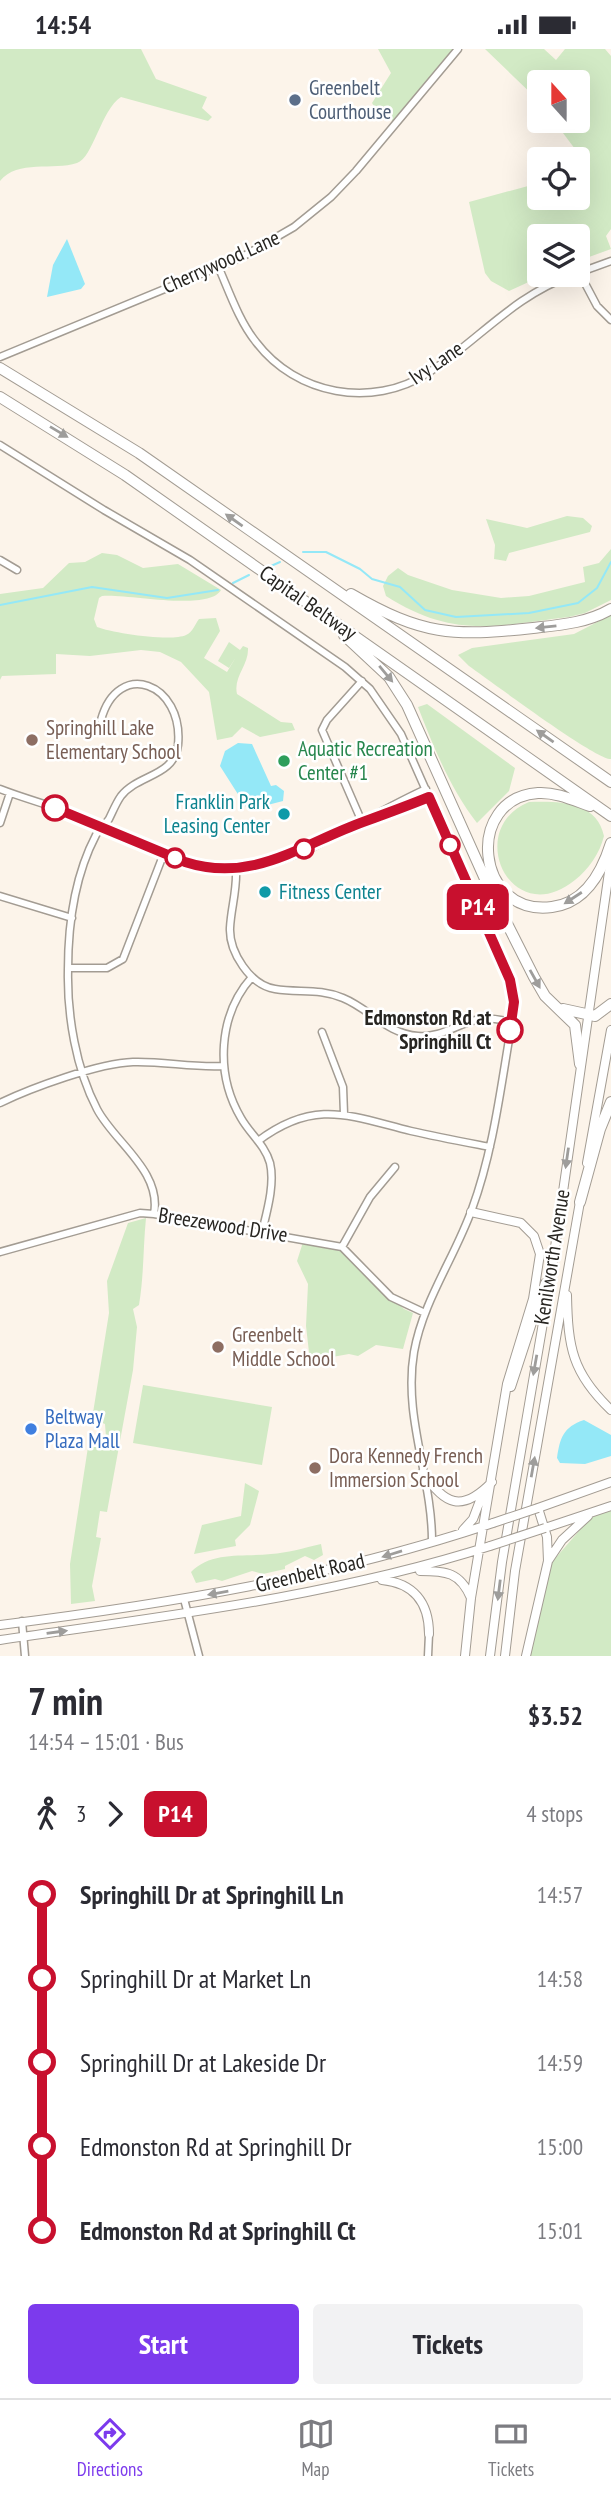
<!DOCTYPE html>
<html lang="en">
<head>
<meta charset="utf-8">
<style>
  body { margin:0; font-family:"PT Sans Narrow",sans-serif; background:#f2f2f3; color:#2b2b33; height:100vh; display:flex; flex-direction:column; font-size:26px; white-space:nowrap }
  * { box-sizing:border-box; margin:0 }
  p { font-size:23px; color:#7c7c81 }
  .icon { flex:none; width:38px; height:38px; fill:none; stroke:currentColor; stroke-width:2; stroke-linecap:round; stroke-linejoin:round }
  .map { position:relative; height:1607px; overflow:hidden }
  .panel { display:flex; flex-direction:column; background:#fff; flex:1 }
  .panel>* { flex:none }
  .badge { padding:0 14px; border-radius:10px; font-size:24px; line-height:46px }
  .needle { width:46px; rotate:339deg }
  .fabs { position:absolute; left:527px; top:21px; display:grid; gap:14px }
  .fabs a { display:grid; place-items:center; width:63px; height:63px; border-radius:7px; background:#fff; box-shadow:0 7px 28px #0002; font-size:35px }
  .map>.badge { position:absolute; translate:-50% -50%; box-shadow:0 0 0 4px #fff }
  .legs { display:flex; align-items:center; gap:10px; height:77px; padding:0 28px; font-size:23px }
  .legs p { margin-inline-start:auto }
  .overview { display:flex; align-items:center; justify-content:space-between; height:119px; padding:0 28px }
  h1 { font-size:38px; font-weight:700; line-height:52px }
  .action { display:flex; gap:14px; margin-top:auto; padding:14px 28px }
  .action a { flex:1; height:80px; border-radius:7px; background:#7c3aed; color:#fff; font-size:28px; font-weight:700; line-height:80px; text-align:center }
  .action a+a { background:#f2f2f3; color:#2b2b33 }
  ul { padding:0 28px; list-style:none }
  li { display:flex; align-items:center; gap:24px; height:84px; font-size:26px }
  li i { display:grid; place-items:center; width:10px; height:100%; margin:0 9px; background:currentColor }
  li i::after { content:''; width:18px; height:18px; margin:-9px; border:5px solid; border-radius:50%; background:#fff }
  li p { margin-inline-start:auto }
  li:first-child i { background:linear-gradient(#0000 50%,currentColor 0) }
  li:last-child i { background:linear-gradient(currentColor 50%,#0000 0) }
  .status { display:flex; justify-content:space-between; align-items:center; height:49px; padding:0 35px; background:#fff; direction:ltr }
  .status svg { height:19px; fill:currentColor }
  .menu { display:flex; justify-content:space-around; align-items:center; height:98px; border-top:2px solid #e1e1e2; background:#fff; font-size:19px; color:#7c7c81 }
  .menu a { display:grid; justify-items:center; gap:4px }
  .menu .selected { color:#7c3aed }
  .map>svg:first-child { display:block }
  .green { fill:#d2eac5 }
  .water { fill:#94e8f7 }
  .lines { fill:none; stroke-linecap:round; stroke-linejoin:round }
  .stream { stroke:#94e8f7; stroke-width:2 }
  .minor-casing { stroke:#a39c93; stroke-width:9 }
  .major-casing { stroke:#a39c93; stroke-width:10 }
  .highway-casing { stroke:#a39c93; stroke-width:12 }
  .minor { stroke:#fff; stroke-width:6 }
  .major { stroke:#fff; stroke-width:8 }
  .highway { stroke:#fff; stroke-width:10 }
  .major-bridge-casing { stroke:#a39c93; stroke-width:10; stroke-linecap:butt }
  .major-bridge { stroke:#fff; stroke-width:8 }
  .oneway { fill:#9e9d9b }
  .line-1-casing { stroke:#fff; stroke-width:16 }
  .line-1 { stroke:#c8102e; stroke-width:10 }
  .service-dot { fill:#5c6f8a; stroke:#fff; stroke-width:2.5 }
  .education-dot { fill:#8d6e63; stroke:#fff; stroke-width:2.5 }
  .leisure-dot { fill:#2e9e5b; stroke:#fff; stroke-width:2.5 }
  .stop-1-dot { fill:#fff; stroke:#c8102e; stroke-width:3.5 }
  .culture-dot { fill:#0f9aa8; stroke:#fff; stroke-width:2.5 }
  .shop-dot { fill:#3f7fe0; stroke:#fff; stroke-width:2.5 }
  .labels { text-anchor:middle; stroke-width:5; stroke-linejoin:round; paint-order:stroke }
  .service-label { font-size:21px; fill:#4e5e75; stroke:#fff; text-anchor:start }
  .street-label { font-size:21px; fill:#272521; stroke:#fff }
  .education-label { font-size:21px; fill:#785e54; stroke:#fff; text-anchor:start }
  .leisure-label { font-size:21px; fill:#27864d; stroke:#fff; text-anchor:start }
  .culture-label { font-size:21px; fill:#0d838f; stroke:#fff; text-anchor:end }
  .stop-label { font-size:21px; font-weight:bold; fill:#272521; stroke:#fff; text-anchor:end }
  .shop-label { font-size:21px; fill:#366cbe; stroke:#fff; text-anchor:start }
</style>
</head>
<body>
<div class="status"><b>14:54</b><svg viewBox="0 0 49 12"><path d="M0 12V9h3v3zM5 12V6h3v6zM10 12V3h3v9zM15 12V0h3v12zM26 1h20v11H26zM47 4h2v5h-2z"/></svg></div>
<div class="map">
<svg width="611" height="1607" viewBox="0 0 611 1607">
  <rect width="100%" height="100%" fill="#fcf4ea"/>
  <path class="green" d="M 0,0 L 141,0 L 156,30 L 207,48 L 202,59 L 212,68 L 208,72 L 121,48 C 101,61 93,109 77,114 C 53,122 18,110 0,132 Z
    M 378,0 L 458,0 L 396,74 L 377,62 L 372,54 L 391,24 Z
    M 485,0 L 544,0 L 556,11 L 565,0 L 605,0 L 611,7 L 611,180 L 606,187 L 611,200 L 578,212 L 578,187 L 539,187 L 539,226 L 544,226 L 509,242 L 491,232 L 485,224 L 469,153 L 539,134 L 539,149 L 578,149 L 578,125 L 583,120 L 584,112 L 554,72 L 578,72 L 578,33 L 539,33 L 539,52 Z
    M 567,467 L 583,469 L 592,477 L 590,483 L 509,504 L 506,512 L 494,510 L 495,496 L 486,470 L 527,479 Z
    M 611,500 L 611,551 L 585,564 L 569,568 C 494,577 454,590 386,547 L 383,537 L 388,527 L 398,519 L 408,526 L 452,541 L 501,549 L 529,547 L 585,533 L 583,518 L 599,514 Z
    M 102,504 L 117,506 L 143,519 L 178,515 L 221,541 C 209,563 125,544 102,547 L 99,549 L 94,570 L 97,578 C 113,584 171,593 186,586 C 193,583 195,575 199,570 L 216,569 L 220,582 L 204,609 L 227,623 L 236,608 L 229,619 L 218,612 L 229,593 L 240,601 L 243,597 L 248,599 C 249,616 233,628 237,645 L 281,673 L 292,674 L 295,681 L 260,688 L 242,678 L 232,688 L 217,691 L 209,643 L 181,613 L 160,603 L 141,601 L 90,607 L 56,605 L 56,625 L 2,627 L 0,631 L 0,545 L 43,539 L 69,514 L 85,513 Z
    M 611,566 L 611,710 C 596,711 489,631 469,617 L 458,606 L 472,599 L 574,585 Z
    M 427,655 L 515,719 L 509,742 L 477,774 C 451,741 433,697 418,658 Z
    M 529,753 C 558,752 597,752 604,787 C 600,804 588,821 575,831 C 511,883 463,780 529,753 Z
    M 146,1169 C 143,1199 144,1226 139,1256 L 133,1260 L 137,1278 L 133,1321 L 107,1463 L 100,1462 L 96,1488 L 101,1489 L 92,1537 L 95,1552 L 71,1555 L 70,1515 L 88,1398 L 100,1395 L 106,1388 L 105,1375 L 92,1370 L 109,1264 L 107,1232 L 128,1174 Z
    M 304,1190 L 336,1195 L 404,1260 L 413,1264 L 403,1300 L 376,1296 L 358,1307 L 349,1305 L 310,1312 L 306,1277 L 308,1235 L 297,1212 Z
    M 143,1336 L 272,1358 L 262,1416 L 133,1394 Z
    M 245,1434 L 259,1442 L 250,1476 L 235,1491 L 236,1497 L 194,1505 L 202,1476 L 241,1467 Z
    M 611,1459 L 611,1607 L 529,1607 L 545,1521 L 593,1466 Z
    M 321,1495 L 323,1506 L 314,1511 L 305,1507 L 285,1517 L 285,1520 L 263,1525 L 252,1522 L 222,1532 L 215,1530 L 196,1534 L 191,1523 C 211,1502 244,1508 271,1505 C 287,1504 304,1499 321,1495 Z"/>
  <path class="water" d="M 67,190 L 85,235 L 81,240 L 47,248 L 53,216 Z
    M 238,694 L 252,695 L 271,737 L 276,736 L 284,742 L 283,752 L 248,761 L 220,717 L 225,702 Z
    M 584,1371 L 611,1386 L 611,1407 L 585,1415 L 560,1414 L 557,1409 C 560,1389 563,1378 584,1371 Z"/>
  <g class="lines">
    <path class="stream" d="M 303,503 L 326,503 L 360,520 L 372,530 L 400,538 L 425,561 L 456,568 L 529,564 L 578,554 L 597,539 L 611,513
      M 271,517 L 280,513
      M 233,534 L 249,526
      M 0,556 L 92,538 L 167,549 L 218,541"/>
    <defs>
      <path id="minor" d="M 218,217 C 229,242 239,272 256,293 C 296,346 372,360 428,324 C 479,291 512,248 572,226
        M 579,223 L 597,257 L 611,271
        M 578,224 L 611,212
        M 0,308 L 242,208 L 294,178 L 331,148 L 356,122 L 458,0
        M 0,396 L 104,461 L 190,511 L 345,618 L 370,640 L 401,685 L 510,931 L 514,953 L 512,973 C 501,1035 494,1100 472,1160 C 455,1208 423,1252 414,1303 C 403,1368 432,1428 432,1492
        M 0,511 L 17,521
        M 101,671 C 118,609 184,634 178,696 C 174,728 138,725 121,747 C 116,754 113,762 109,770 C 105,776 99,780 96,786 C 75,826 68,877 68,921 C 67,966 76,1020 97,1060 C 114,1093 162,1122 154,1165
        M 0,740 C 28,751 58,758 86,770 C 140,792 195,832 257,818 C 317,804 370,765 426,740
        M 370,771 L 429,748
        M 362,773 L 322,681 L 327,671 L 362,632
        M 0,774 L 10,744
        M 236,821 C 237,842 231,859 230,879 C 229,903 250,936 275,940 C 299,944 319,939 343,949 C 370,960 387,985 418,987 C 442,989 458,974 480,970 C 490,968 501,971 512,973
        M 0,847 L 72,869
        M 68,919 L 107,919 L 123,910 L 164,804
        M 252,928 C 218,966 215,1025 241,1069 C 250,1085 265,1096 270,1114 C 275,1135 267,1162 262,1183
        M 322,983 L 343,1038 L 344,1065
        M 0,1054 C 31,1039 99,1014 133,1013 C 164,1012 193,1019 224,1017
        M 258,1092 C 315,1049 350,1067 411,1082 C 437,1088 464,1093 490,1098
        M 342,1198 L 370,1148 L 395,1118
        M 0,1203 L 140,1164 L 154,1165 L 342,1198 L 391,1248 L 425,1264
        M 184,1550 L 199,1607
        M 22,1572 L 25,1607
        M 428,1607 L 429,1585"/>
      <path id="major" d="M 587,1114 L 611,981
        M 567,1246 C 568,1298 572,1324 611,1361
        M 511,1338 L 545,1234
        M 423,1423 C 444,1456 462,1464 492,1433
        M 545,1479 L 611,1457
        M 463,1481 L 473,1470 L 484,1441
        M 548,1512 L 562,1491 L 588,1467
        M 420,1522 C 446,1522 460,1523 471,1549
        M 382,1531 C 413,1534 429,1553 429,1585
        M 0,1576 C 167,1555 333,1528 493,1474
        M 0,1591 C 165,1567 330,1548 490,1497
        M 465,1607 L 471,1549 L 507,1335 L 533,1250 L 540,1205 L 534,1187 L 521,1174 L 471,1163
        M 490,1607 L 502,1513 L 550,1233 L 611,809
        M 505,1607 L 515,1522 L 581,1147
        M 526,1607 L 548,1512 L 547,1488 L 538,1459 L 611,1433"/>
      <path id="highway" d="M 0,319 L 139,404 L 611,733
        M 0,348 L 125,426 L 611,767
        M 351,545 C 422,586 452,588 533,579 C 560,576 587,574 611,560
        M 344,586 L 389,628 L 407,656 L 490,841 L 534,928 L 545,947 L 575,976 L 580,1015
        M 590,757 C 573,751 556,743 538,744 C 464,749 475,868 552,858 C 585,854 602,823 611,794
        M 563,960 L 595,967 L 611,955
        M 580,1153 L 600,1080 L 611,1053"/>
    </defs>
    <use href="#minor" class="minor-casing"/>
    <use href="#major" class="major-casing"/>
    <use href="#highway" class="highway-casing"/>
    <use href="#minor" class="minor"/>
    <use href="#major" class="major"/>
    <use href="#highway" class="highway"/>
    <defs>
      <path id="major-bridge" d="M 493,1474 L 538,1459
        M 490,1497 L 545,1479"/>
    </defs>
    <use href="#major-bridge" class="major-bridge-casing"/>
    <use href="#major-bridge" class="major-bridge"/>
  </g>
  <defs><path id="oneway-solid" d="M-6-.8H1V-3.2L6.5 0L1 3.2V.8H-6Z" transform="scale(1.75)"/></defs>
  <g class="oneway">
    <use href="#oneway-solid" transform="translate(59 383) rotate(31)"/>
    <use href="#oneway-solid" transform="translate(234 471) rotate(-145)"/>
    <use href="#oneway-solid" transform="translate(546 578) rotate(174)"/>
    <use href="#oneway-solid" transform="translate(386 625) rotate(50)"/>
    <use href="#oneway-solid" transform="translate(545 687) rotate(-145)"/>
    <use href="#oneway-solid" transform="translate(573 849) rotate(147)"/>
    <use href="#oneway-solid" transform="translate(535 930) rotate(61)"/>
    <use href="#oneway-solid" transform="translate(567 1109) rotate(98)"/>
    <use href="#oneway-solid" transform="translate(535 1316) rotate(100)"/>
    <use href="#oneway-solid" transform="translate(533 1418) rotate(-80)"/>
    <use href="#oneway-solid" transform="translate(392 1505) rotate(163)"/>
    <use href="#oneway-solid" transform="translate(499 1541) rotate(97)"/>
    <use href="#oneway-solid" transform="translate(218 1544) rotate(170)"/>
    <use href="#oneway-solid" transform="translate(57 1583) rotate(-8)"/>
  </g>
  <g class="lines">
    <defs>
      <path id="line-1" d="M 55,759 L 185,813 C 253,835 302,795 363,773 C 385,765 407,757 429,748 L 510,931 L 514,953 L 510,981"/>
    </defs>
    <use href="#line-1" class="line-1-casing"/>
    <use href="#line-1" class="line-1"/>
  </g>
  <circle class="service-dot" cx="295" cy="51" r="7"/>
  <g class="education-dot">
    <circle cx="32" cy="691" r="7"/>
    <circle cx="218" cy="1298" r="7"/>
    <circle cx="315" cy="1419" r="7"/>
  </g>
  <circle class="leisure-dot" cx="284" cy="712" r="7"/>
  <g class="stop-1-dot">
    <circle cx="55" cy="759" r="12"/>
    <circle cx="450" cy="796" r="9"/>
    <circle cx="304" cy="800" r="9"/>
    <circle cx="175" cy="809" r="9"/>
    <circle cx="510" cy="981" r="12"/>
  </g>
  <g class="culture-dot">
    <circle cx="284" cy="765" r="7"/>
    <circle cx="265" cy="843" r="7"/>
  </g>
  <circle class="shop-dot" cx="31" cy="1380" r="7"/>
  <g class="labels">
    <g class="service-label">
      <text x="309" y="46">Greenbelt<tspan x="309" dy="24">Courthouse</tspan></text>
    </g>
    <g class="street-label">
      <text transform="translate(221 213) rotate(-24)" y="7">Cherrywood Lane</text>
      <text transform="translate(436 314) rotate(-34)" y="7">Ivy Lane</text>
      <text transform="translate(308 554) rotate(35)" y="7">Capital Beltway</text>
      <text transform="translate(223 1176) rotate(9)" y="7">Breezewood Drive</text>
      <text transform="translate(552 1208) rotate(-81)" y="7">Kenilworth Avenue</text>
      <text transform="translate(310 1524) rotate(-13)" y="7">Greenbelt Road</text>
    </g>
    <g class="education-label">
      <text x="46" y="686">Springhill Lake<tspan x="46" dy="24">Elementary School</tspan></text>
      <text x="232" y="1293">Greenbelt<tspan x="232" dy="24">Middle School</tspan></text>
      <text x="329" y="1414">Dora Kennedy French<tspan x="329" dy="24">Immersion School</tspan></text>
    </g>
    <g class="leisure-label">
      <text x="298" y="707">Aquatic Recreation<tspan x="298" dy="24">Center #1</tspan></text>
    </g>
    <g class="culture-label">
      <text x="270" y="760">Franklin Park<tspan x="270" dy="24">Leasing Center</tspan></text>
      <text x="279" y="850" text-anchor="start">Fitness Center</text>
    </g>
    <g class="stop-label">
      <text x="491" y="976">Edmonston Rd at<tspan x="491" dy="24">Springhill Ct</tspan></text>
    </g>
    <g class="shop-label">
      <text x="45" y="1375">Beltway<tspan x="45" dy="24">Plaza Mall</tspan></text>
    </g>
  </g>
</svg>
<div class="fabs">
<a><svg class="needle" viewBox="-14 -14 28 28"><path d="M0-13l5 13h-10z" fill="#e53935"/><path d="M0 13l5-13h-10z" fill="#7c7c81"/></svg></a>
<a><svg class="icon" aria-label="locate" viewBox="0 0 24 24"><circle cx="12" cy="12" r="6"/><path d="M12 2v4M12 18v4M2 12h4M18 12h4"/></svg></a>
<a><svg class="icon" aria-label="layers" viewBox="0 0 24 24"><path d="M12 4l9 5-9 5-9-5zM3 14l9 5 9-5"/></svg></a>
</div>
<b class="badge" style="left:478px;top:858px;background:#c8102e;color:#fff">P14</b>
</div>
<section class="panel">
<div class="overview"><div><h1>7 min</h1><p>14:54 – 15:01 · Bus</p></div><b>$3.52</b></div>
<div class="legs"><svg class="icon" aria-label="walk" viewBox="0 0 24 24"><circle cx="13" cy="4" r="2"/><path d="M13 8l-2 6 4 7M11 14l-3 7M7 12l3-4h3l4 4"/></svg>3<svg class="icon" aria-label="forward" viewBox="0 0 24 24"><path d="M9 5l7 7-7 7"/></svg><b class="badge" style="background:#c8102e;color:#fff">P14</b><p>4 stops</p></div>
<ul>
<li><i style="color:#c8102e"></i><b>Springhill Dr at Springhill Ln</b><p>14:57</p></li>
<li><i style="color:#c8102e"></i><span>Springhill Dr at Market Ln</span><p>14:58</p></li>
<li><i style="color:#c8102e"></i><span>Springhill Dr at Lakeside Dr</span><p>14:59</p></li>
<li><i style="color:#c8102e"></i><span>Edmonston Rd at Springhill Dr</span><p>15:00</p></li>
<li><i style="color:#c8102e"></i><b>Edmonston Rd at Springhill Ct</b><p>15:01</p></li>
</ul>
<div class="action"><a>Start</a><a>Tickets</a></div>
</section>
<nav class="menu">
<a class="selected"><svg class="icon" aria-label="directions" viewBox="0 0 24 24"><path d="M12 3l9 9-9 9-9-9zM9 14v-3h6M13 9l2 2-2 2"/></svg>Directions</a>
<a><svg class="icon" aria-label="map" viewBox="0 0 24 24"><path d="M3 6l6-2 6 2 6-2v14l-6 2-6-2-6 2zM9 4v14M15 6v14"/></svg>Map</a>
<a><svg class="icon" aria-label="tickets" viewBox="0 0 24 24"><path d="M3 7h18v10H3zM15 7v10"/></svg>Tickets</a>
</nav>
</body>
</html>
